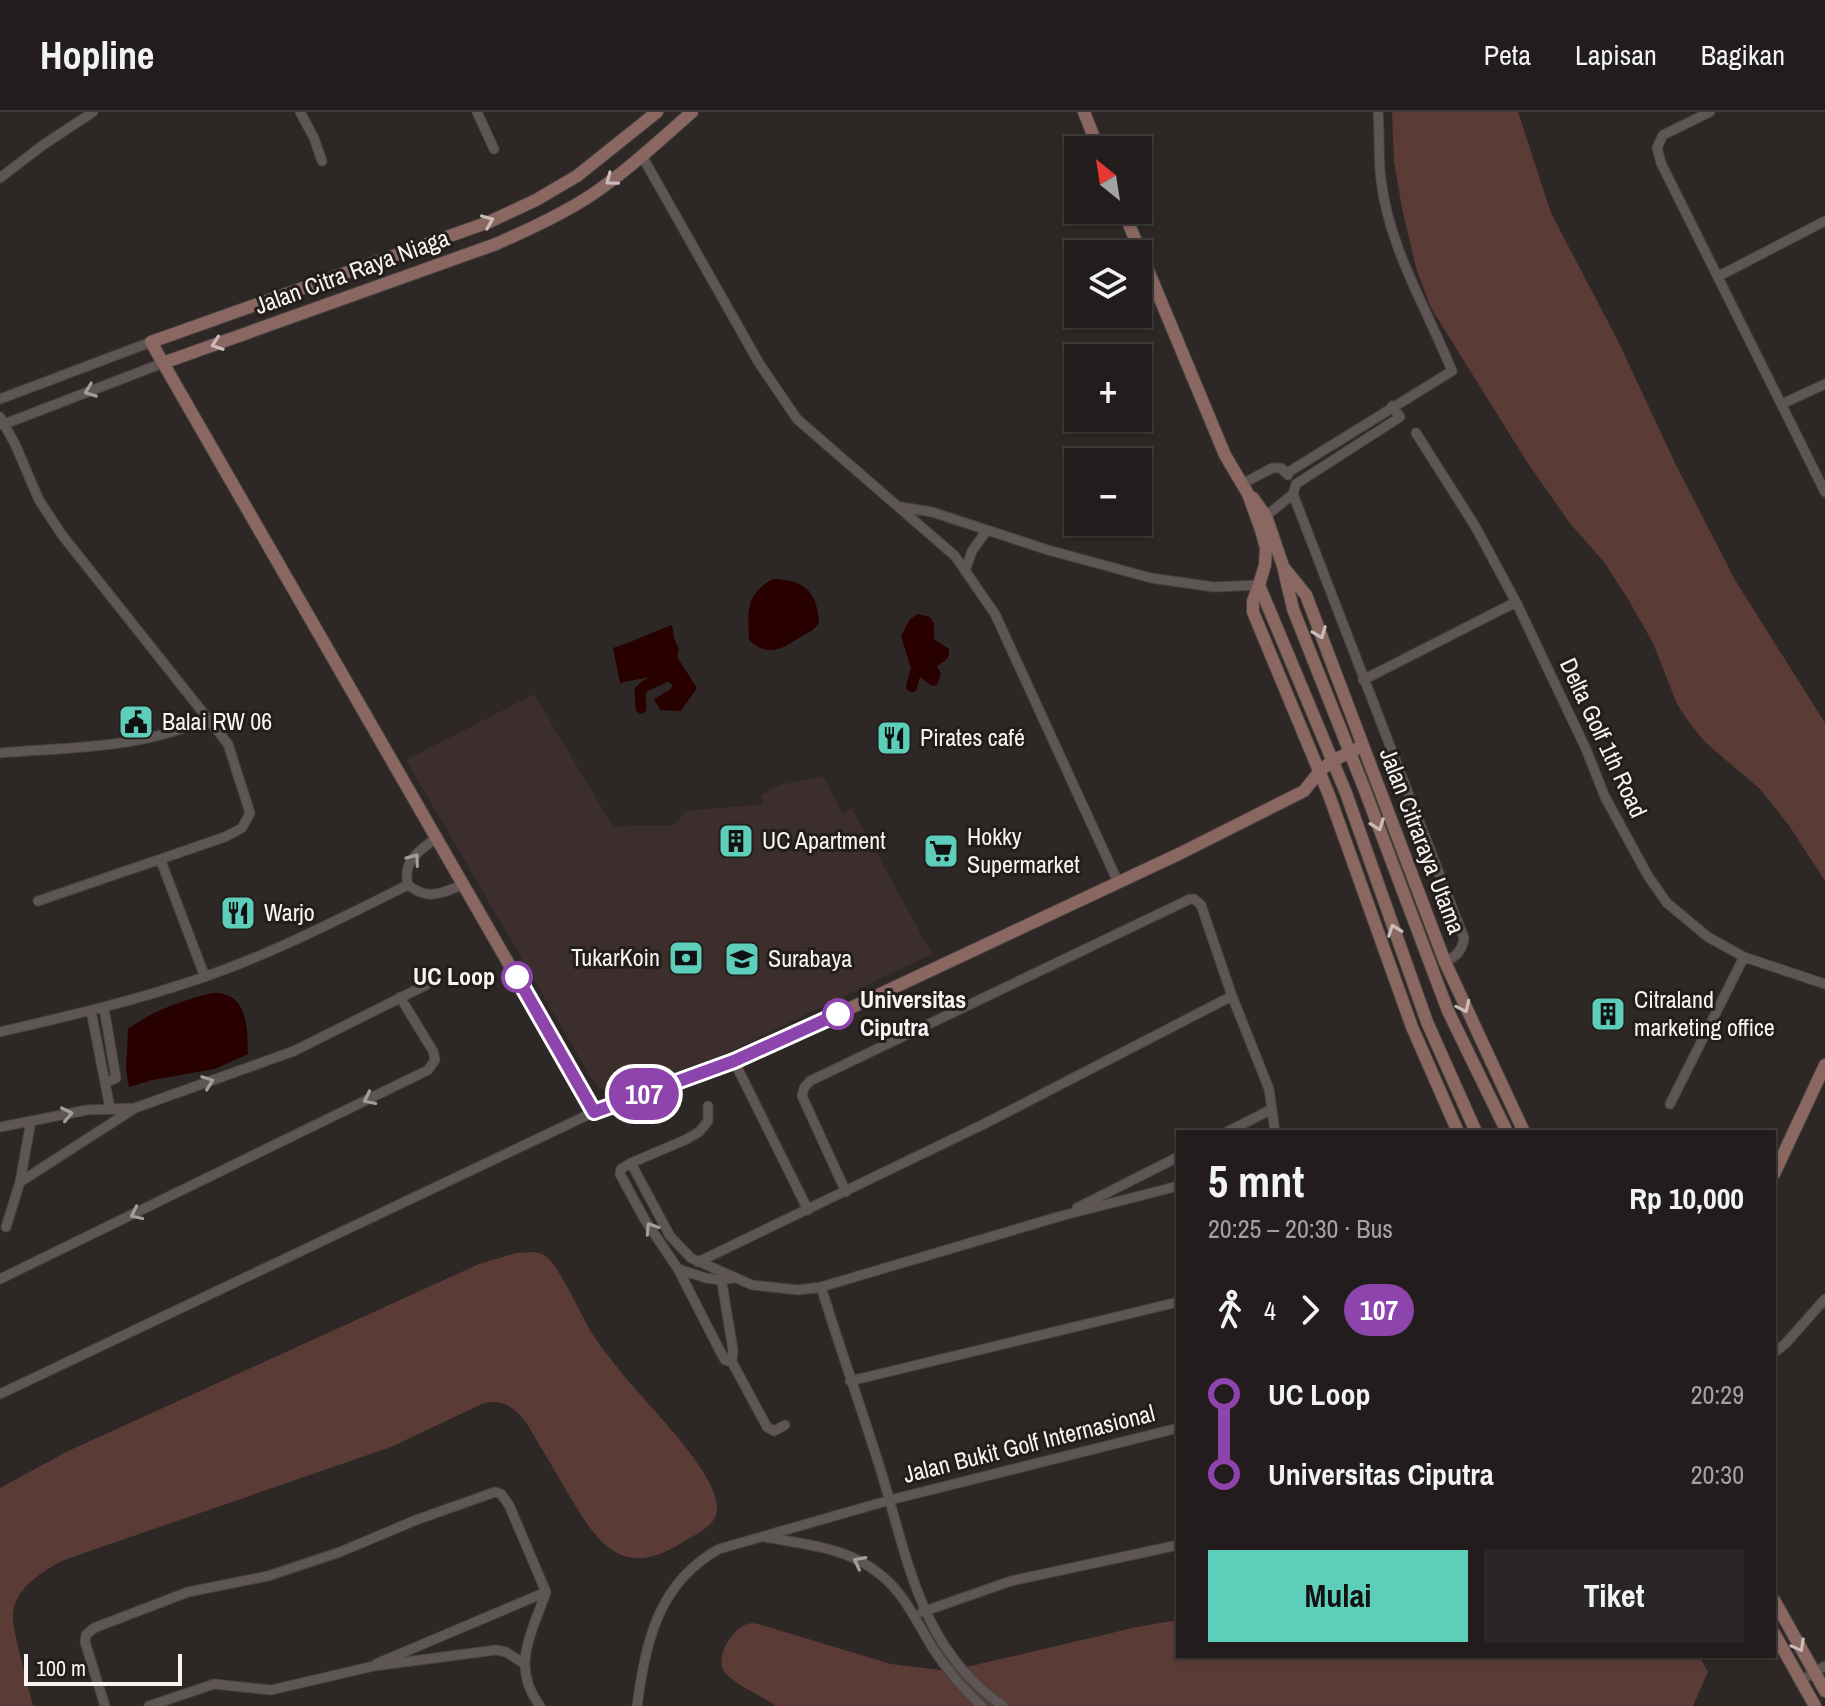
<!DOCTYPE html>
<html lang="id">
<head>
<meta charset="utf-8">
<style>
  body { margin:0; font-family:"Archivo Narrow",sans-serif; background:#2a2625; color:#f1f3f6; height:100vh; display:flex; flex-direction:column; font-size:30px; white-space:nowrap }
  * { box-sizing:border-box; margin:0 }
  p { font-size:26px; color:#a2a2a3 }
  .icon { flex:none; width:44px; height:44px; fill:none; stroke:currentColor; stroke-width:2; stroke-linecap:round; stroke-linejoin:round }
  .map { position:relative; flex:1; overflow:hidden }
  .drawer { position:absolute; left:1176px; top:1018px; width:600px; height:528px; display:flex; flex-direction:column; background:#221d1c; border-radius:0px; box-shadow:0 2px 6px #0004,0 0 0 2px #3f3b3b }
  .drawer>* { flex:none }
  .badge { padding:0 16px; border-radius:26px; font-size:28px; line-height:52px }
  .needle { width:52px; rotate:330deg }
  .tools { position:absolute; left:1064px; top:24px; display:grid; gap:16px }
  .tools a { display:grid; place-items:center; width:88px; height:88px; border-radius:0px; background:#221d1c; box-shadow:0 2px 6px #0004,0 0 0 2px #3f3b3b; font-size:40px }
  .scale { position:absolute; left:24px; bottom:20px; width:158px; box-sizing:border-box; padding-left:8px; border:4px solid #f8f4f3; border-top:0; font-size:22px; line-height:28px; white-space:nowrap; color:#f8f4f3; -webkit-text-stroke:6px #231d1c; paint-order:stroke }
  .map>.badge { position:absolute; translate:-50% -50%; box-shadow:0 0 0 4px #fff }
  .legs { display:flex; align-items:center; gap:12px; height:88px; padding:0 32px; font-size:26px }
  .legs p { margin-inline-start:auto }
  .head { display:flex; align-items:center; justify-content:space-between; height:136px; padding:0 32px }
  h1 { font-size:44px; font-weight:700; line-height:60px }
  .action { display:flex; gap:16px; margin-top:auto; padding:16px 32px }
  .action a { flex:1; height:92px; border-radius:0px; background:#5dceb9; color:#111; font-size:32px; font-weight:700; line-height:92px; text-align:center }
  .action a+a { background:#2a2625; color:#f1f3f6 }
  ul { padding:0 32px; list-style:none }
  li { display:flex; align-items:center; gap:28px; height:80px; font-size:30px }
  li i { display:grid; place-items:center; width:12px; height:100%; margin:0 10px; background:currentColor }
  li i::after { content:''; width:20px; height:20px; margin:-10px; border:6px solid; border-radius:50%; background:#221d1c }
  li p { margin-inline-start:auto }
  li:first-child i { background:linear-gradient(#0000 50%,currentColor 0) }
  li:last-child i { background:linear-gradient(currentColor 50%,#0000 0) }
  header { display:flex; align-items:center; gap:48px; box-sizing:border-box; height:112px; padding:0 40px; background:#221d1c; border-bottom:2px solid #3f3b3b }
  header strong { font-size:38px }
  nav { display:flex; gap:44px; margin-inline-start:auto; font-size:28px }
  .map>svg:first-child { display:block }
  .built { fill:#3b2e2c }
  .green { fill:#5a3b36 }
  .water { fill:#280000 }
  .lines { fill:none; stroke-linecap:round; stroke-linejoin:round }
  .canal { stroke:#280000; stroke-width:11 }
  .street-casing { stroke:#474241; stroke-width:11 }
  .secondary-casing { stroke:#474241; stroke-width:14 }
  .street { stroke:#5d5655; stroke-width:9 }
  .secondary { stroke:#8b6761; stroke-width:12 }
  .oneway { stroke:#ccbcb9 }
  .oneway2 { stroke:#a39d9c }
  .line-1-casing { stroke:#fff; stroke-width:18 }
  .line-1 { stroke:#8e44ad; stroke-width:12 }
  .stop-1-dot { fill:#fff; stroke:#8e44ad; stroke-width:4 }
  .labels { text-anchor:middle; stroke-width:6; stroke-linejoin:round; paint-order:stroke }
  .street-label { font-size:24px; fill:#f8f4f3; stroke:#231d1c }
  .poi-label { font-size:24px; fill:#f8f4f3; stroke:#231d1c; text-anchor:start }
  .stop-label { font-size:24px; font-weight:bold; fill:#f8f4f3; stroke:#231d1c; text-anchor:end }
</style>
</head>
<body>
<header>
<strong>Hopline</strong>
<nav><a>Peta</a><a>Lapisan</a><a>Bagikan</a></nav>
</header>
<div class="map">
<svg width="1825" height="1594" viewBox="0 0 1825 1594">
  <rect width="100%" height="100%" fill="#2d2726"/>
  <path class="built" d="M 534,582 L 613,714 L 674,713 L 685,699 L 763,692 L 761,683 L 779,673 L 823,664 L 842,701 L 852,696 L 932,842 L 725,942 L 621,979 L 610,980 L 596,974 L 406,648 Z"/>
  <path class="green" d="M 1392,0 L 1518,0 L 1551,101 L 1618,229 L 1675,351 L 1735,468 L 1825,611 L 1825,769 L 1790,715 L 1761,678 L 1705,630 L 1691,613 L 1677,592 L 1653,531 L 1628,487 L 1604,450 L 1569,410 L 1527,350 L 1431,196 L 1416,156 L 1402,96 L 1394,50 Z
    M 532,1140 C 536,1141 541,1141 544,1143 C 559,1152 581,1204 592,1221 C 599,1233 609,1244 617,1255 C 641,1287 720,1361 717,1398 C 716,1414 695,1423 683,1430 C 620,1471 595,1427 566,1378 C 553,1355 539,1333 526,1310 C 513,1295 504,1287 484,1291 L 391,1335 L 64,1448 C 43,1459 16,1475 13,1501 C 11,1516 29,1575 33,1594 L 0,1594 L 0,1376 L 66,1340 L 479,1152 L 516,1141 Z
    M 1178,1508 L 1178,1544 L 1699,1544 L 1708,1560 L 1693,1594 L 776,1594 C 763,1584 732,1572 724,1559 C 715,1544 732,1517 747,1512 C 753,1510 759,1512 765,1514 L 891,1552 L 940,1558 L 971,1554 L 1137,1515 Z"/>
  <path class="water" d="M 773,467 C 806,468 817,480 819,511 C 814,518 811,519 804,523 C 785,534 770,548 749,528 C 748,499 745,482 773,467 Z
    M 918,502 L 930,505 L 934,512 L 934,527 L 949,537 C 950,548 944,549 937,554 L 941,562 L 937,573 L 932,574 L 920,565 L 916,579 L 912,580 L 907,578 L 906,573 L 911,556 L 901,524 L 910,507 Z
    M 672,513 L 674,526 L 679,538 L 677,545 L 697,576 L 681,599 L 660,598 L 654,587 L 670,578 L 673,573 C 656,561 639,567 620,571 L 613,536 C 633,530 652,520 672,513 Z
    M 213,881 C 248,880 247,915 248,942 L 215,957 L 152,968 L 129,975 L 126,958 L 128,917 C 151,900 184,887 213,881 Z"/>
  <g class="lines">
    <path class="canal" d="M 641,596 L 640,579 L 645,574 L 663,566"/>
    <defs>
      <path id="street" d="M 300,0 L 314,26 L 322,49
        M 477,0 L 494,37
        M 1710,0 L 1663,23 L 1657,36 L 1661,51 L 1825,380
        M 642,44 L 759,251 L 797,307 L 955,444 L 995,502 L 1118,770
        M 0,66 L 43,33 L 93,0
        M 1719,164 L 1825,109
        M 0,287 L 151,230
        M 1782,292 L 1825,272
        M 0,305 L 15,332 L 39,388 L 62,423 L 228,632 L 250,701 L 242,716 L 225,725 L 38,789
        M 2,313 L 163,251
        M 1416,321 L 1475,414 L 1516,490 L 1586,637 L 1605,685 L 1648,764 L 1667,791 L 1708,825 L 1744,845 L 1825,872
        M 1287,361 L 1452,259 C 1427,197 1389,136 1381,68 C 1378,46 1380,23 1378,0
        M 1242,372 L 1272,356 L 1281,356 L 1288,363
        M 1293,382 L 1464,826 C 1462,840 1456,844 1445,850
        M 901,395 L 932,400 L 1048,438 L 1151,466 L 1214,475 L 1259,473
        M 1266,404 L 1293,382 L 1296,372 L 1400,305 L 1392,294
        M 965,459 L 972,439 L 987,418
        M 1363,568 L 1516,490
        M 0,641 C 68,635 145,637 207,606
        M 436,726 C 419,739 402,749 408,773 C 429,789 440,781 463,773
        M 161,749 L 205,865
        M 104,896 L 116,966 L 105,971
        M 91,899 L 110,996
        M 0,920 C 68,904 135,889 201,866 C 272,842 341,806 408,773
        M 734,949 L 808,1098
        M 1670,992 L 1744,845
        M 708,994 L 708,1009 L 699,1020 L 685,1028 L 631,1051 L 621,1057 L 620,1062 L 645,1108 L 678,1157 L 706,1166 L 721,1168 L 733,1166
        M 0,1015 L 87,998 L 135,996
        M 1227,1020 L 1272,997
        M 631,1051 L 670,1124 L 691,1146 L 752,1173 L 798,1178 L 821,1175 C 840,1236 861,1295 880,1356 C 908,1446 919,1536 1003,1594
        M 20,1070 L 135,996 L 294,939 L 426,873
        M 846,1080 L 802,984 L 804,976 L 810,969 L 1190,787 L 1194,787 L 1201,793 L 1232,884 L 1269,977 L 1275,1020
        M 1077,1096 L 1178,1045
        M 6,1115 L 20,1070 L 31,1009
        M 698,1150 L 984,1012 L 1232,884
        M 678,1157 L 721,1241 L 725,1248 L 732,1250 L 733,1238 L 721,1165
        M 0,1167 L 428,958 L 435,948 L 433,939 L 400,885
        M 821,1175 L 1061,1104 L 1178,1074
        M 1774,1241 L 1786,1231 L 1825,1187
        M 732,1250 L 767,1315 L 774,1319 L 785,1313
        M 850,1269 L 1178,1190
        M 0,1282 L 594,1000
        M 765,1425 C 796,1431 832,1434 860,1449 C 901,1471 911,1501 934,1538 C 948,1559 963,1577 982,1594
        M 922,1500 L 1011,1469 L 1178,1433
        M 376,1552 L 546,1480
        M 1800,1569 L 1825,1554
        M 105,1594 L 85,1530 L 86,1523 L 94,1516 L 188,1480 L 268,1464 L 340,1440 L 416,1408 L 495,1380 L 501,1382 L 509,1393 L 546,1480 C 532,1521 510,1555 540,1594
        M 149,1594 L 214,1572 L 271,1578 L 374,1554 L 496,1538 L 506,1540 L 523,1551
        M 637,1594 C 646,1529 658,1471 719,1437 L 890,1388 L 1178,1316"/>
      <path id="secondary" d="M 657,0 L 577,64 L 536,88 L 489,110 L 151,230 L 594,1000 L 780,929 L 1181,741 L 1304,679 L 1319,660 L 1332,649 L 1363,634
        M 1084,0 L 1099,38
        M 1123,98 L 1225,343 L 1248,382 L 1261,418 L 1266,436 L 1265,453 L 1259,473 L 1346,681 L 1427,910 L 1476,1020
        M 163,251 L 496,132 C 528,118 561,103 590,84 C 627,59 659,29 692,0
        M 1253,386 L 1266,404 L 1283,454 L 1293,497 L 1364,676 L 1448,899 L 1507,1020
        M 1285,457 L 1306,483 L 1445,850 L 1524,1020
        M 1259,473 L 1253,489 L 1253,500 L 1329,683 L 1412,915 L 1458,1020
        M 1774,1062 L 1825,953
        M 1774,1488 L 1825,1579
        M 1774,1521 L 1815,1594"/>
    </defs>
    <use href="#street" class="street-casing"/>
    <use href="#secondary" class="secondary-casing"/>
    <use href="#street" class="street"/>
    <use href="#secondary" class="secondary"/>
  </g>
  <defs><path id="oneway-chevron" d="M-2-3.5L2.5 0L-2 3.5" fill="none" stroke-width="1.6" stroke-linecap="round" stroke-linejoin="round" transform="scale(2)"/></defs>
  <g class="oneway">
    <use href="#oneway-chevron" transform="translate(611 68) rotate(143)"/>
    <use href="#oneway-chevron" transform="translate(488 109) rotate(-22)"/>
    <use href="#oneway-chevron" transform="translate(217 232) rotate(161)"/>
    <use href="#oneway-chevron" transform="translate(1320 521) rotate(69)"/>
    <use href="#oneway-chevron" transform="translate(1378 713) rotate(70)"/>
    <use href="#oneway-chevron" transform="translate(1394 818) rotate(-110)"/>
    <use href="#oneway-chevron" transform="translate(1464 895) rotate(65)"/>
    <use href="#oneway-chevron" transform="translate(1799 1534) rotate(61)"/>
  </g>
  <g class="oneway2">
    <use href="#oneway-chevron" transform="translate(90 279) rotate(159)"/>
    <use href="#oneway-chevron" transform="translate(414 747) rotate(-54)"/>
    <use href="#oneway-chevron" transform="translate(208 970) rotate(-20)"/>
    <use href="#oneway-chevron" transform="translate(369 987) rotate(154)"/>
    <use href="#oneway-chevron" transform="translate(67 1002) rotate(-12)"/>
    <use href="#oneway-chevron" transform="translate(136 1102) rotate(154)"/>
    <use href="#oneway-chevron" transform="translate(651 1116) rotate(-123)"/>
    <use href="#oneway-chevron" transform="translate(859 1450) rotate(-153)"/>
  </g>
  <g class="lines">
    <defs>
      <path id="line-1" d="M 517,865 L 594,1000 L 734,949 L 838,902"/>
    </defs>
    <use href="#line-1" class="line-1-casing"/>
    <use href="#line-1" class="line-1"/>
  </g>
  <defs>
    <symbol id="civic-square" viewBox="-11 -11 22 22"><rect x="-9" y="-9" width="18" height="18" rx="4" fill="#5dceb9" stroke="#231d1c"/><path d="M-.6-6.5H3V-4.5H.6V-3L4-1V1h2V6H-6V1h2V-1L-.6-3ZM-1.2 2.5V6h2.4V2.5Z" fill="#111"/></symbol>
    <symbol id="restaurant-square" viewBox="-11 -11 22 22"><rect x="-9" y="-9" width="18" height="18" rx="4" fill="#5dceb9" stroke="#231d1c"/><path d="M-5-6h1v4h1v-4h1v4h1v-4h1v5L-1.5 .5V6h-2V.5L-5-1ZM5-6V6H3V1.5H1.5Q1.5-4 5-6Z" fill="#111"/></symbol>
    <symbol id="building-square" viewBox="-11 -11 22 22"><rect x="-9" y="-9" width="18" height="18" rx="4" fill="#5dceb9" stroke="#231d1c"/><path d="M-4-6H4V6H1V3H-1V6H-4ZM-2.5-4.3h1.7v1.8h-1.7ZM.8-4.3h1.7v1.8H.8ZM-2.5-1h1.7V.8h-1.7ZM.8-1h1.7V.8H.8Z" fill="#111"/></symbol>
    <symbol id="supermarket-square" viewBox="-11 -11 22 22"><rect x="-9" y="-9" width="18" height="18" rx="4" fill="#5dceb9" stroke="#231d1c"/><path d="M-6-5.5h2.5l.6 2H6L4.5 2H-2.5L-4.4-4H-6ZM-1.5 3.2a1.3 1.3 0 1 0 .1 0ZM3 3.2a1.3 1.3 0 1 0 .1 0Z" fill="#111"/></symbol>
    <symbol id="bank-square" viewBox="-11 -11 22 22"><rect x="-9" y="-9" width="18" height="18" rx="4" fill="#5dceb9" stroke="#231d1c"/><path d="M-6-4H6V4H-6ZM0-2.3a2.3 2.3 0 1 0 0 4.6a2.3 2.3 0 1 0 0-4.6Z" fill="#111"/></symbol>
    <symbol id="university-square" viewBox="-11 -11 22 22"><rect x="-9" y="-9" width="18" height="18" rx="4" fill="#5dceb9" stroke="#231d1c"/><path d="M0-5L7-2L0 1L-7-2ZM-4 1L0 2.5L4 1V4Q0 6-4 4Z" fill="#111"/></symbol>
  </defs>
  <g fill-rule="evenodd">
    <use href="#civic-square" x="116" y="590" width="40" height="40"/>
    <use href="#restaurant-square" x="874" y="606" width="40" height="40"/>
    <use href="#building-square" x="716" y="709" width="40" height="40"/>
    <use href="#supermarket-square" x="921" y="719" width="40" height="40"/>
    <use href="#restaurant-square" x="218" y="781" width="40" height="40"/>
    <use href="#bank-square" x="666" y="826" width="40" height="40"/>
    <use href="#university-square" x="722" y="827" width="40" height="40"/>
    <use href="#building-square" x="1588" y="882" width="40" height="40"/>
  </g>
  <g class="stop-1-dot">
    <circle cx="517" cy="865" r="14"/>
    <circle cx="838" cy="902" r="14"/>
  </g>
  <g class="labels">
    <g class="street-label">
      <text transform="translate(352 160) rotate(-20)" y="8">Jalan Citra Raya Niaga</text>
      <text transform="translate(1603 626) rotate(65)" y="8">Delta Golf 1th Road</text>
      <text transform="translate(1422 729) rotate(69)" y="8">Jalan Citraraya Utama</text>
      <text transform="translate(1029 1332) rotate(-14)" y="8">Jalan Bukit Golf Internasional</text>
    </g>
    <g class="poi-label">
      <text x="162" y="618">Balai RW 06</text>
      <text x="920" y="634">Pirates café</text>
      <text x="967" y="733">Hokky<tspan x="967" dy="28">Supermarket</tspan></text>
      <text x="762" y="737">UC Apartment</text>
      <text x="264" y="809">Warjo</text>
      <text x="660" y="854" text-anchor="end">TukarKoin</text>
      <text x="768" y="855">Surabaya</text>
      <text x="1634" y="896">Citraland<tspan x="1634" dy="28">marketing office</tspan></text>
    </g>
    <g class="stop-label">
      <text x="495" y="873">UC Loop</text>
      <text x="860" y="896" text-anchor="start">Universitas<tspan x="860" dy="28">Ciputra</tspan></text>
    </g>
  </g>
</svg>
<div class="tools">
<a><svg class="needle" viewBox="-14 -14 28 28"><path d="M0-13l5 13h-10z" fill="#e53935"/><path d="M0 13l5-13h-10z" fill="#a2a2a3"/></svg></a>
<a><svg class="icon" aria-label="layers" viewBox="0 0 24 24"><path d="M12 4l9 5-9 5-9-5zM3 14l9 5 9-5"/></svg></a>
<a>+</a>
<a>−</a>
</div>
<div class="scale">100 m</div>
<b class="badge" style="left:644px;top:982px;background:#8e44ad;color:#fff">107</b>
<section class="drawer">
<div class="head"><div><h1>5 mnt</h1><p>20:25 – 20:30 · Bus</p></div><b>Rp 10,000</b></div>
<div class="legs"><svg class="icon" aria-label="walk" viewBox="0 0 24 24"><circle cx="13" cy="4" r="2"/><path d="M13 8l-2 6 4 7M11 14l-3 7M7 12l3-4h3l4 4"/></svg>4<svg class="icon" aria-label="forward" viewBox="0 0 24 24"><path d="M9 5l7 7-7 7"/></svg><b class="badge" style="background:#8e44ad;color:#fff">107</b></div>
<ul>
<li><i style="color:#8e44ad"></i><b>UC Loop</b><p>20:29</p></li>
<li><i style="color:#8e44ad"></i><b>Universitas Ciputra</b><p>20:30</p></li>
</ul>
<div class="action"><a>Mulai</a><a>Tiket</a></div>
</section>
</div>
</body>
</html>
